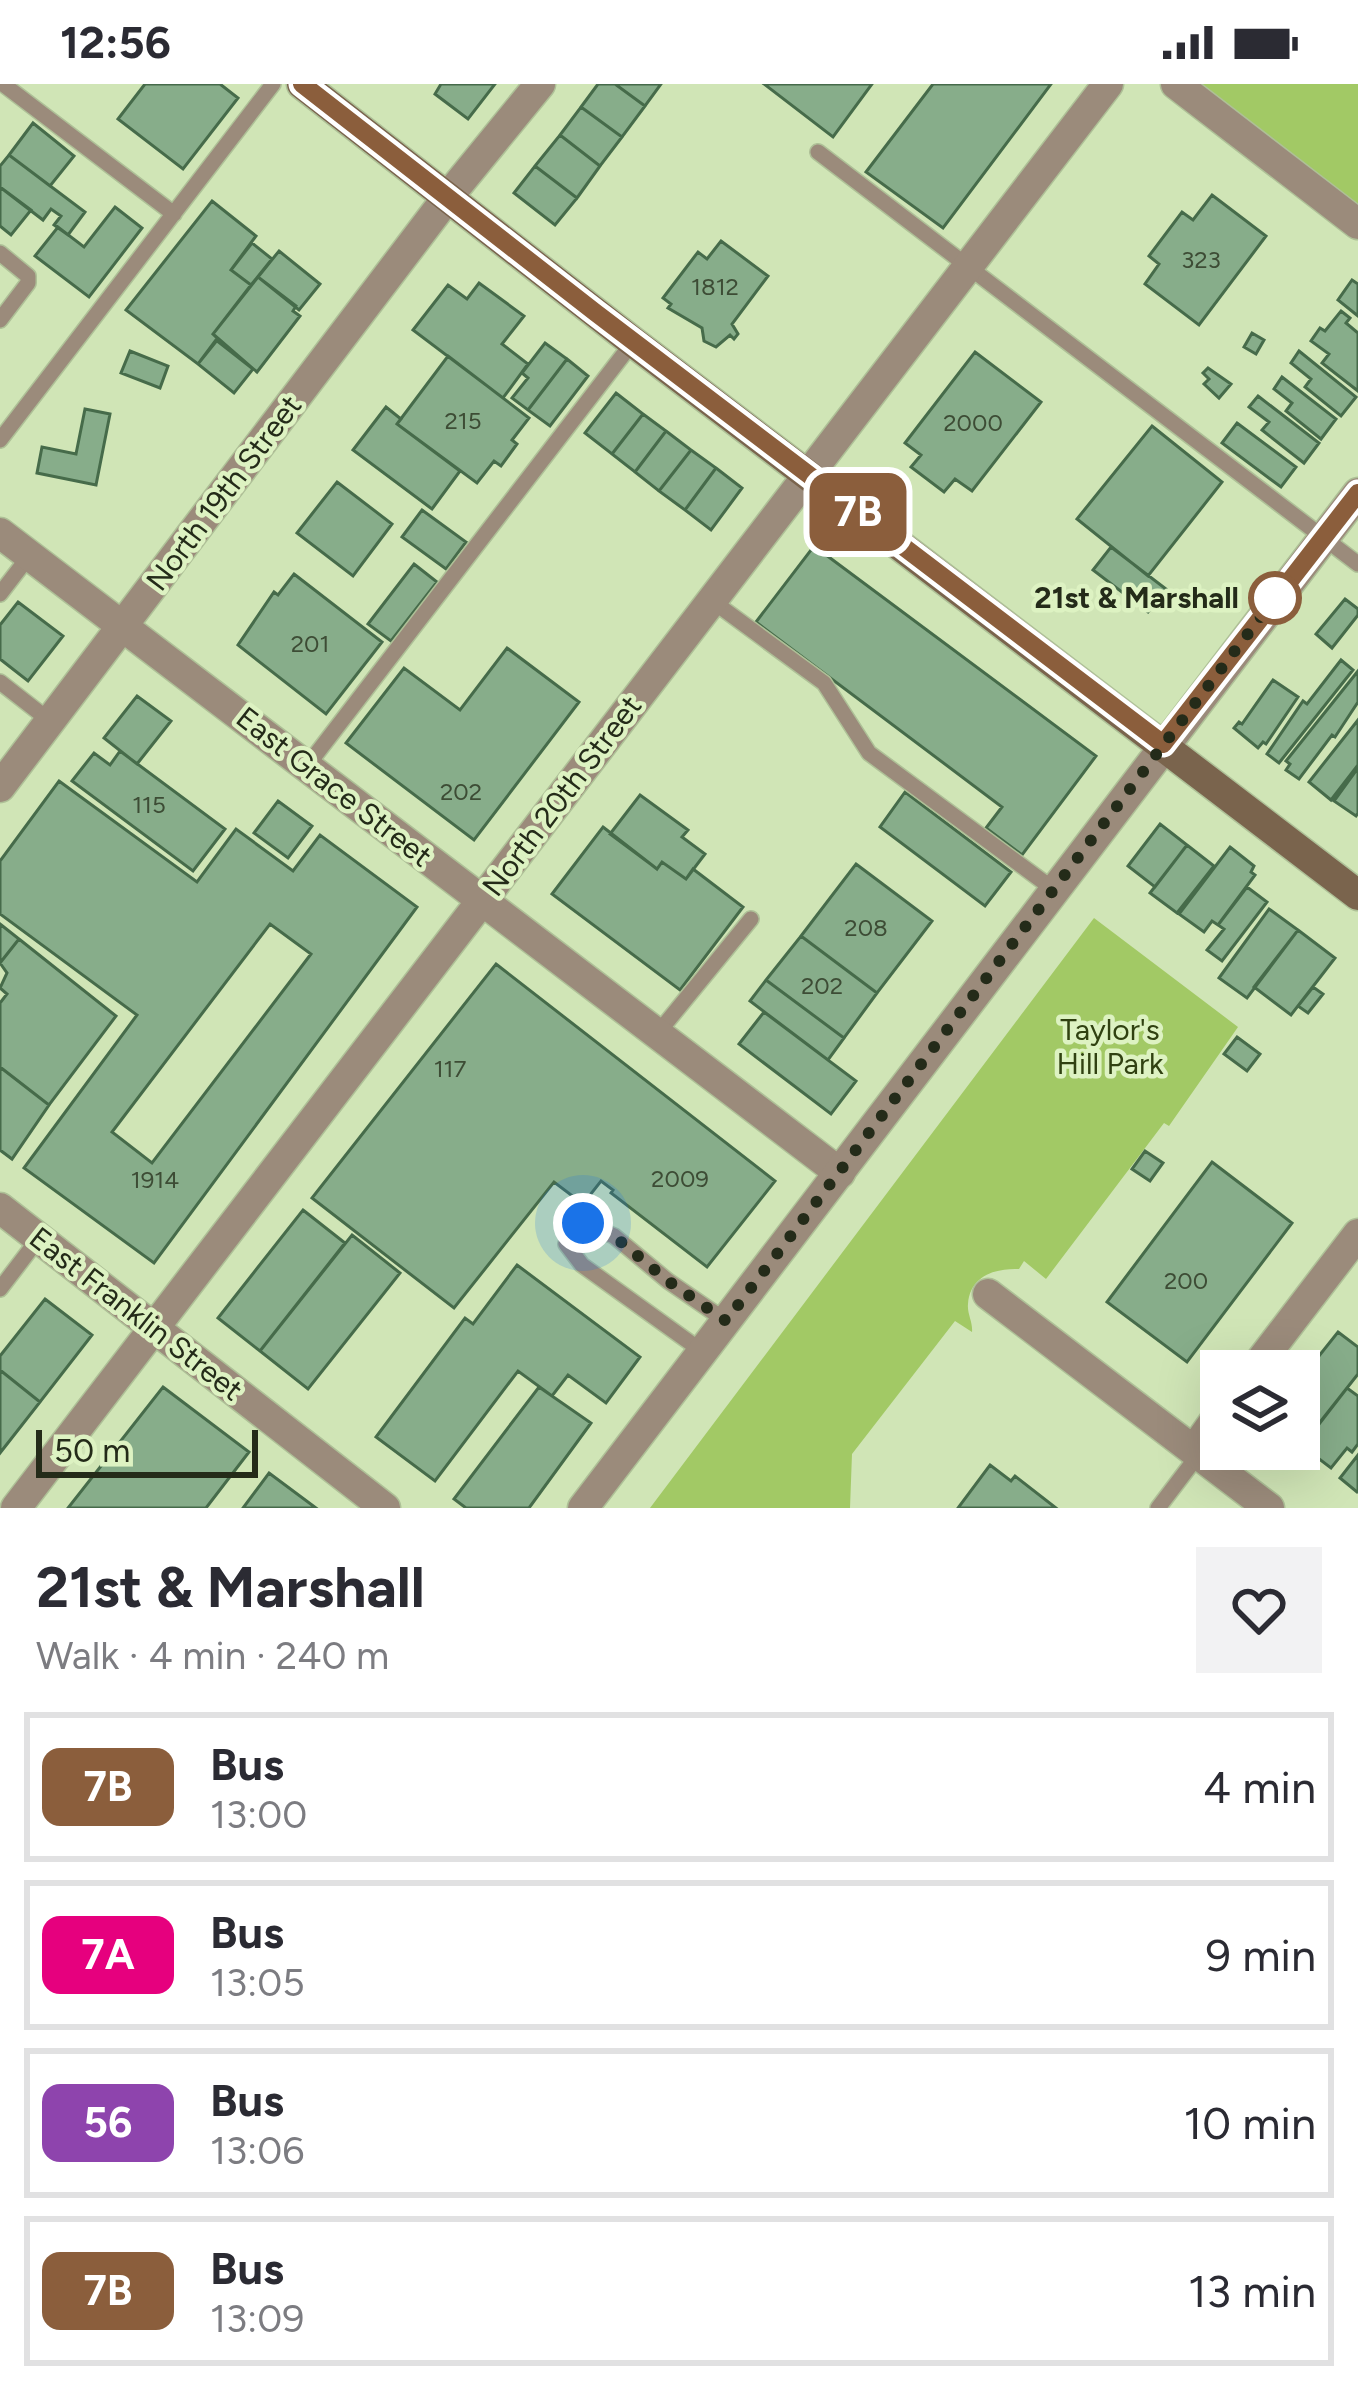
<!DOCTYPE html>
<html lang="en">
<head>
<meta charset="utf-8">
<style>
  body { margin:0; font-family:Figtree,sans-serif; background:#f2f2f3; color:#2b2b33; height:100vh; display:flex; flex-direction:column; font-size:45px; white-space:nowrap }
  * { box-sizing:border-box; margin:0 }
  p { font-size:39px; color:#7c7c81 }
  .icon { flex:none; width:66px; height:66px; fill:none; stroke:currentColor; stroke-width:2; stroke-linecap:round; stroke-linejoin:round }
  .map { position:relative; height:1424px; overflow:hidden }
  .drawer { display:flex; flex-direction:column; background:#fff; flex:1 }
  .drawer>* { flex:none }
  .badge { padding:0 24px; border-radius:18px; font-size:42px; line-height:78px }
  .buttons { position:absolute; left:1200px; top:1266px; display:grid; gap:24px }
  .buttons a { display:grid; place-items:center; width:120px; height:120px; border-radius:0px; background:#fff; box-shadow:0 12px 48px #0002; font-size:60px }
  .scale { position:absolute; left:36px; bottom:30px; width:222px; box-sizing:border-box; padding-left:12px; border:6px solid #242b19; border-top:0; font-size:33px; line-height:42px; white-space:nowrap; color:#242b19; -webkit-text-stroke:9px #ddf2c2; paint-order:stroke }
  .you { position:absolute; width:60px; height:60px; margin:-30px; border:9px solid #fff; border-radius:50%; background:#1a73e8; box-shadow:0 0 0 18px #1a73e833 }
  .map>.badge { position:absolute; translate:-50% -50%; box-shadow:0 0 0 6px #fff }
  .round { display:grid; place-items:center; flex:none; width:126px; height:126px; border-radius:0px; background:#f2f2f3 }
  .head { display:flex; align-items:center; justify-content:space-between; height:204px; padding:0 36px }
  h1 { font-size:57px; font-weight:700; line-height:90px }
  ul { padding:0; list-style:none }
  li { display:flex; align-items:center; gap:36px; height:150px; margin:0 24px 18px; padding:0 12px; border:6px solid #e1e1e2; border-radius:0px }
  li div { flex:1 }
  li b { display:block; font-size:45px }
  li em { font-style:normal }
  li .badge { min-width:132px; font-weight:700; text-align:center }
  .status { display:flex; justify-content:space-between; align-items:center; height:84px; padding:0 60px; background:#fff; direction:ltr }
  .status svg { height:33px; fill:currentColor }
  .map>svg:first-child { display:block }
  .green { fill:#a2c965 }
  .building { fill:#87ad8a; stroke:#466b4a; stroke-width:3; fill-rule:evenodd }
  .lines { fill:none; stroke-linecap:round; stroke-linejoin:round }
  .service-casing { stroke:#aec097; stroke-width:18 }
  .minor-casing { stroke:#aec097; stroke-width:33 }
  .tertiary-casing { stroke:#aec097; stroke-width:33 }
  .secondary-casing { stroke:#aec097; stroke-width:33 }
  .service { stroke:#9b8b7b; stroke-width:15 }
  .minor { stroke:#9b8b7b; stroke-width:30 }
  .tertiary { stroke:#9b8b7b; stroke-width:30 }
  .secondary { stroke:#7a644d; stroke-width:30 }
  .line-casing { stroke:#fff; stroke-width:27 }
  .line { stroke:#8b5e3c; stroke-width:18 }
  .walk { stroke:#242b19; stroke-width:12; stroke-dasharray:0 21.6 }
  .stop-dot { fill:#fff; stroke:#8b5e3c; stroke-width:6 }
  .labels { text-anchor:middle; stroke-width:9; stroke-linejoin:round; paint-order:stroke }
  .number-label { font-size:24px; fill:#3d4c35 }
  .street-label { font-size:30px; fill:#242b19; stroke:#ddf2c2 }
  .stop-label { font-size:30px; font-weight:bold; fill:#242b19; stroke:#ddf2c2; text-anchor:end }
  .park-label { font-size:30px; fill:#304111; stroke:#ddf2c2 }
</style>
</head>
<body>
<div class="status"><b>12:56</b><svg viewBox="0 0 49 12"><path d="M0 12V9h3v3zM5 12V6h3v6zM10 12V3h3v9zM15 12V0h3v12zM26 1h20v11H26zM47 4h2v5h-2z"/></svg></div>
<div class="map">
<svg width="1358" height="1424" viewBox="0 0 1358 1424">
  <rect width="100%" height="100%" fill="#d0e5b6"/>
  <path class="green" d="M 1176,0 L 1358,0 L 1358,140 Z
    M 1094,834 L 1238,943 L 1169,1042 L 1164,1039 L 1046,1195 L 1024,1177 L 1019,1185 C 997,1184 970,1191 968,1220 C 967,1230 973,1238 972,1248 L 955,1237 L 852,1370 L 850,1424 L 650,1424 Z"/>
  <path class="building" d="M 145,0 L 220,0 L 238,14 L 183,85 L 118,35 Z
    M 441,0 L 495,0 L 468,35 L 435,10 Z
    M 598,0 L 615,0 L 645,22 L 622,53 L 581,23 Z
    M 615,0 L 661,0 L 645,22 Z
    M 764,0 L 872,0 L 833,53 Z
    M 933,0 L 1051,0 L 943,144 L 866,88 Z
    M 581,23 L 622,53 L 600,82 L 560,51 Z
    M 33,39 L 74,72 L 50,102 L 9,71 Z
    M 560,51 L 600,82 L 577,114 L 535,82 Z
    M 9,71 L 85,128 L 68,151 L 54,141 L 61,132 L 51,125 L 43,136 L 0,103 L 0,82 Z
    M 535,82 L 577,114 L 555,141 L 514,109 Z
    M 0,103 L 31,126 L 11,151 L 0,142 Z
    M 1212,111 L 1266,152 L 1199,241 L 1145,200 L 1159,180 L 1149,172 L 1182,128 L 1193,136 Z
    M 212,117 L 256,152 L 231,186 L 251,201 L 213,250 L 218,255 L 198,280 L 126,226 Z
    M 115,123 L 142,144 L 89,213 L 35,172 L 58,143 L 84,163 Z
    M 721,157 L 768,192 L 732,240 L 738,250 L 734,255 L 730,251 L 716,263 L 704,257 L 702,244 L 668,224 L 671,220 L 663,214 L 698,168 L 707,175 Z
    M 252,159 L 272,175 L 251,201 L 231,186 Z
    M 279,167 L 320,200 L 299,226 L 258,193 Z
    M 258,193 L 296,222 L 293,227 L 300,232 L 257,288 L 213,250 Z
    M 1352,196 L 1358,200 L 1358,232 L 1338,216 Z
    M 479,199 L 524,232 L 502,260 L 528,280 L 503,314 L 413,246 L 448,201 L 467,215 Z
    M 1341,227 L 1350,234 L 1346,239 L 1358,249 L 1358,307 L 1322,279 L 1329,270 L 1311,257 L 1320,244 L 1325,247 Z
    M 1252,249 L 1264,256 L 1256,270 L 1244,263 Z
    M 216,256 L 253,285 L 234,309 L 198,280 Z
    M 545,259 L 567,275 L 528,326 L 512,314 L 528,294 L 522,289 Z
    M 130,267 L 168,282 L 160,304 L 121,289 Z
    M 1299,267 L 1356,313 L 1341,332 L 1305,303 L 1311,295 L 1291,279 Z
    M 975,268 L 1041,318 L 972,407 L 955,395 L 944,408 L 911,383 L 921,371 L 905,359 Z
    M 448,272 L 529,334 L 512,356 L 517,360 L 501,382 L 494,377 L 477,399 L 397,340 Z
    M 567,275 L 588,292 L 550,342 L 528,326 Z
    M 1208,284 L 1231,300 L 1219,314 L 1204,300 L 1209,295 L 1203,289 Z
    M 1282,293 L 1336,335 L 1321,355 L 1286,327 L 1292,319 L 1274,305 Z
    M 616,309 L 643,330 L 612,370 L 585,349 Z
    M 1258,312 L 1319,359 L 1304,379 L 1262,346 L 1269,338 L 1249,323 Z
    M 386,323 L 401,335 L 397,340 L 460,387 L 432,425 L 353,366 Z
    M 85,325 L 110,330 L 96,401 L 37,389 L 42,363 L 76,370 Z
    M 643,330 L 666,347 L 635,388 L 612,370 Z
    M 1237,339 L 1296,383 L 1281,403 L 1222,359 Z
    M 1152,342 L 1222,398 L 1148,492 L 1077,435 Z
    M 666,347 L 691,366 L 659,407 L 635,388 Z
    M 691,366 L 716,384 L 685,426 L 659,407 Z
    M 716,384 L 742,404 L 711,446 L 685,426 Z
    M 337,398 L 392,440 L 353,492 L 297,449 Z
    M 422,426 L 466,458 L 446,485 L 402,453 Z
    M 814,462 L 1096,672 L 1022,771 L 986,744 L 1002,723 L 756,538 Z
    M 1111,463 L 1166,505 L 1148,528 L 1093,486 Z
    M 414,480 L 437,498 L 391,557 L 368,540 Z
    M 294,490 L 382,558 L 326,630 L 238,561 L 274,508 L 278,511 Z
    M 1345,515 L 1358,525 L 1358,531 L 1332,564 L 1316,550 Z
    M 18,518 L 63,552 L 28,597 L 0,575 L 0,541 Z
    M 507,564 L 579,618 L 474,756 L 346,659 L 404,584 L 460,626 Z
    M 1341,576 L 1353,586 L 1279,679 L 1267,670 L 1303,617 L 1307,620 Z
    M 1358,587 L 1358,618 L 1335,653 L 1332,651 L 1299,695 L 1286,686 L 1290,680 L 1286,677 Z
    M 1273,596 L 1298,613 L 1266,660 L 1263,658 L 1258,664 L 1234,644 L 1239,638 L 1242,640 Z
    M 137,612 L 171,637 L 137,680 L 104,654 Z
    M 1358,636 L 1358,681 L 1331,716 L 1309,698 Z
    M 120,667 L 225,745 L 193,787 L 72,697 L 94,669 L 110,681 Z
    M 1358,684 L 1358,729 L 1356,732 L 1334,717 Z
    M 59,697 L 197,798 L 236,745 L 293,787 L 320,751 L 417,823 L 154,1179 L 24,1084 L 137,931 L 0,830 L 0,777 ZM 270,840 L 311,870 L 152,1079 L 112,1048 Z
    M 905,708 L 1011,788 L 985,822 L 880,743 Z
    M 640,711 L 688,746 L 682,753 L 705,770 L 686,795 L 662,778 L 657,785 L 610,750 Z
    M 278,717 L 312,742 L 288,774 L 254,749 Z
    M 1160,740 L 1187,761 L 1155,803 L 1128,782 Z
    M 603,743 L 657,785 L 662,778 L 686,795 L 693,785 L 743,823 L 680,906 L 552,810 Z
    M 1187,761 L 1214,782 L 1177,829 L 1150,809 Z
    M 1230,763 L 1254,782 L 1251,788 L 1255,791 L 1218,841 L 1212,837 L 1204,848 L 1179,830 Z
    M 856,780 L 932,837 L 877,909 L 801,852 Z
    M 1247,803 L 1267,818 L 1222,877 L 1207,866 L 1224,845 L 1218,841 Z
    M 1269,825 L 1298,846 L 1247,914 L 1219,894 Z
    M 0,840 L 19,855 L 0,879 Z
    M 1298,846 L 1335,874 L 1291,931 L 1254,903 Z
    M 801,852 L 877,909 L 844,954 L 766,896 Z
    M 19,855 L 116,932 L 49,1021 L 0,983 L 0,919 L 7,910 L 0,904 L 7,889 L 0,879 Z
    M 496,880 L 775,1097 L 707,1183 L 611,1109 L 613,1106 L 601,1097 L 583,1120 L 554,1098 L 454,1224 L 312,1114 Z
    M 766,896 L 844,954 L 828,976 L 750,917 Z
    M 1313,903 L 1323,910 L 1308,929 L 1298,922 Z
    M 764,928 L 856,997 L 831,1030 L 739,960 Z
    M 1237,953 L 1260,970 L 1247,987 L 1224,970 Z
    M 0,983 L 49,1021 L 12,1075 L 0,1066 Z
    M 1145,1067 L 1163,1079 L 1150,1097 L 1132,1085 Z
    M 1212,1078 L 1292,1139 L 1187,1278 L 1107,1218 Z
    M 303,1126 L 345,1159 L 260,1267 L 218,1234 Z
    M 352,1151 L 400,1189 L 308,1305 L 260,1267 Z
    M 517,1181 L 640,1273 L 606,1319 L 568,1291 L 552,1312 L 518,1287 L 435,1397 L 376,1353 L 465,1234 L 473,1240 Z
    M 45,1215 L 92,1251 L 40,1318 L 0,1286 L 0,1272 Z
    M 1338,1248 L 1358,1263 L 1358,1290 L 1302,1361 L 1299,1311 L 1303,1306 L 1299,1297 Z
    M 0,1286 L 40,1318 L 0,1369 Z
    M 163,1303 L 249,1368 L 206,1424 L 68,1424 Z
    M 539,1303 L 591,1339 L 529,1424 L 466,1424 L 454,1415 Z
    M 1347,1304 L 1358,1312 L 1358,1360 L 1352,1368 L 1347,1364 L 1331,1384 L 1302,1362 Z
    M 1358,1371 L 1358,1407 L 1357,1408 L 1340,1394 Z
    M 990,1381 L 1011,1397 L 1015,1392 L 1056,1424 L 958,1424 Z
    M 269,1389 L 316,1424 L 243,1424 Z"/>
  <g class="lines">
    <defs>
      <path id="service" d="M 3,0 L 174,130
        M 818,68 L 1358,480
        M 0,169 L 28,192 L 28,199 L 0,236
        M 0,356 L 273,0
        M 0,510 L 30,471
        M 711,516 L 824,599 L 869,669 L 1053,805
        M 0,598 L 50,637
        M 307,682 L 633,258
        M 657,950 L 751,835
        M 0,1205 L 39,1154
        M 703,1268 L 582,1181 L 566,1160 L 583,1139 L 614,1152 L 668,1197 L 726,1237
        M 1158,1424 L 1199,1370"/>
      <path id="minor" d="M 1176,0 L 1358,140
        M 0,449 L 840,1089
        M 0,703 L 447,114 L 540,0
        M 0,1124 L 385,1424
        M 988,1210 L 1269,1424
        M 1253,1287 L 1358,1150
        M 1194,1366 L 1221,1328
        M 16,1424 L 1108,0"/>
      <path id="tertiary" d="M 583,1424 L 1358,409"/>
      <path id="secondary" d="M 302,0 L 633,258 L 1358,811"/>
    </defs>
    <use href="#service" class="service-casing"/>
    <use href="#minor" class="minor-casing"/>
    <use href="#tertiary" class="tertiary-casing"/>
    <use href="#secondary" class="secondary-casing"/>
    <use href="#service" class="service"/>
    <use href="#minor" class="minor"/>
    <use href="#tertiary" class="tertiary"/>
    <use href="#secondary" class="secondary"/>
  </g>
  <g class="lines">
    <defs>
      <path id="line" d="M 302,0 L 596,229 L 1163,660 L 1358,409"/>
    </defs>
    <use href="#line" class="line-casing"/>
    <use href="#line" class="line"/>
    <path class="walk" d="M 583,1139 L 614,1152 L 668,1197 L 726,1237 L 1275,514"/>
  </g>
  <circle class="stop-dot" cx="1275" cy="514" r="24"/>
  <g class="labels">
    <g class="number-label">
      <text x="1201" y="184">323</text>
      <text x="715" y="211">1812</text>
      <text x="463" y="345">215</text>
      <text x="973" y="347">2000</text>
      <text x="310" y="568">201</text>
      <text x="461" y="716">202</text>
      <text x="149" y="729">115</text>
      <text x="866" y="852">208</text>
      <text x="822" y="910">202</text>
      <text x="450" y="993">117</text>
      <text x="680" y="1103">2009</text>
      <text x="155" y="1104">1914</text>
      <text x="1186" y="1205">200</text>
    </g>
    <g class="street-label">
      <text transform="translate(224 409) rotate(-53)" y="10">North 19th Street</text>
      <text transform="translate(334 703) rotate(38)" y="10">East Grace Street</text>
      <text transform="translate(562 712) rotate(-53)" y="10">North 20th Street</text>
      <text transform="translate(136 1230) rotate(38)" y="10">East Franklin Street</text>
    </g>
    <g class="stop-label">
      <text x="1239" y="524">21st &amp; Marshall</text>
    </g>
    <g class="park-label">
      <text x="1110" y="956">Taylor's<tspan x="1110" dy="34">Hill Park</tspan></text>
    </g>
  </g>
</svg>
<div class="buttons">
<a><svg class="icon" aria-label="layers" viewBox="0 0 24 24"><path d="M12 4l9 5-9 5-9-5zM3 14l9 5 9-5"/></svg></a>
</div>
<div class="scale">50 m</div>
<div class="you" style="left:583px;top:1139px"></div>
<b class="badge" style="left:858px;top:428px;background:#8b5e3c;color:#fff">7B</b>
</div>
<section class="drawer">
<div class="head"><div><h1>21st &amp; Marshall</h1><p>Walk · 4 min · 240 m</p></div><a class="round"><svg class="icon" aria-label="heart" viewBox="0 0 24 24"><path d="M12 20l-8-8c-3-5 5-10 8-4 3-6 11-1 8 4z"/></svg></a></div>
<ul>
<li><span class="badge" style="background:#8b5e3c;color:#fff">7B</span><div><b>Bus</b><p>13:00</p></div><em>4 min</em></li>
<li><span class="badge" style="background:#e6007e;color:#fff">7A</span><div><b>Bus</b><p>13:05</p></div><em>9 min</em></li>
<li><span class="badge" style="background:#8e44ad;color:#fff">56</span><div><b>Bus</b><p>13:06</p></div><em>10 min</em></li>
<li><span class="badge" style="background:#8b5e3c;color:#fff">7B</span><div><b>Bus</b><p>13:09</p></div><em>13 min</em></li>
</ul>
</section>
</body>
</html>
